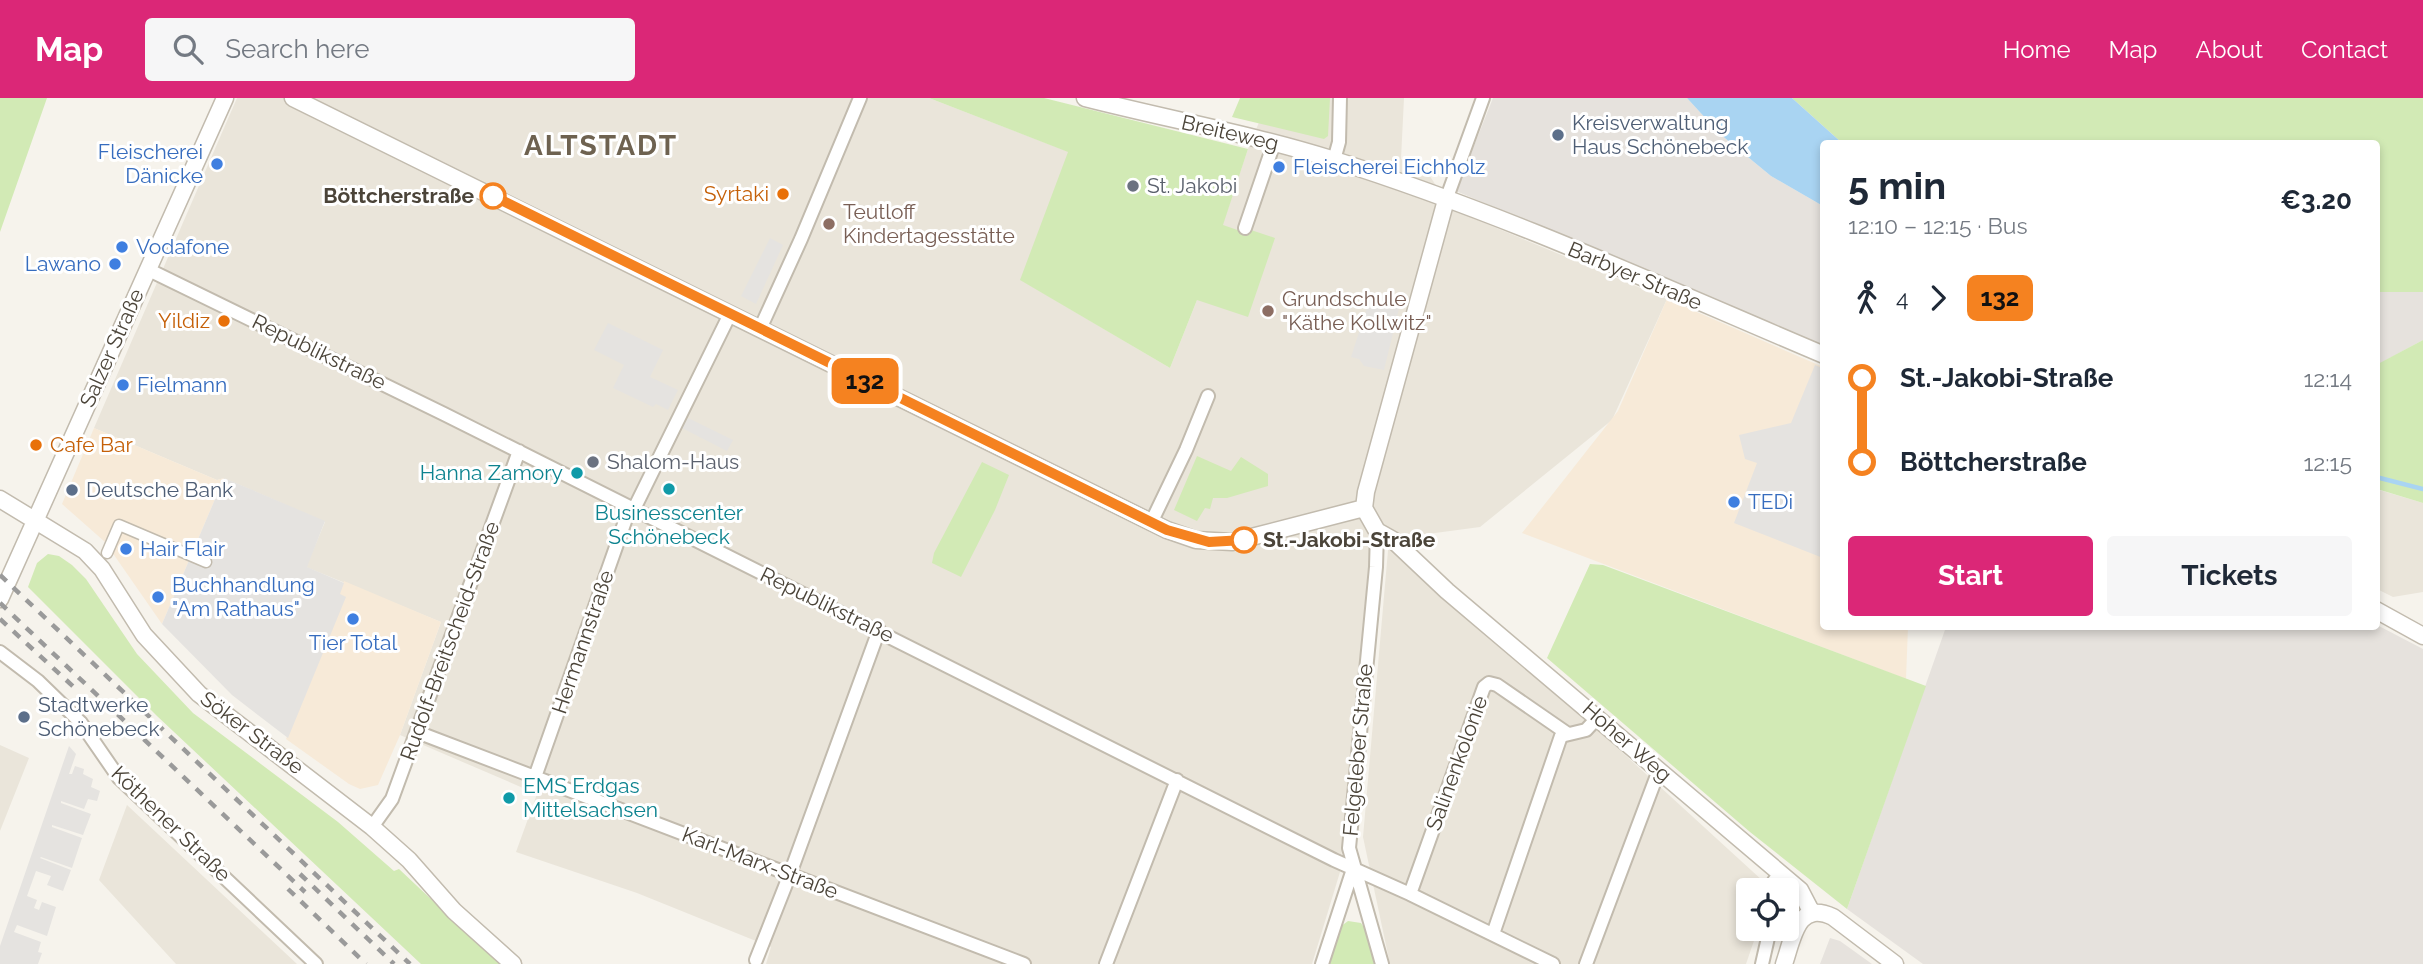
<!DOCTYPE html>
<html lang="en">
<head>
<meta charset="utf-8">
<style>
  body { margin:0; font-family:Raleway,sans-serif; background:#f6f6f7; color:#1f2937; height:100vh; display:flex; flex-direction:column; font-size:26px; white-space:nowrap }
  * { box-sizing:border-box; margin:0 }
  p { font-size:23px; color:#747a83 }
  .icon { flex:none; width:38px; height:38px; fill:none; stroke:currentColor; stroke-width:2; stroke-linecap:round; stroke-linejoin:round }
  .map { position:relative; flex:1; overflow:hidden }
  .drawer { position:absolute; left:1820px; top:42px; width:560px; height:490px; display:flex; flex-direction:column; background:#fff; border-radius:7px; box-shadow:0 4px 10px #0003 }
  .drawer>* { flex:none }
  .badge { padding:0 14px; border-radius:10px; font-size:24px; line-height:46px }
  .fabs { position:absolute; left:1736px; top:780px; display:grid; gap:14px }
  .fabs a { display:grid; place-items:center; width:63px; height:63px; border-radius:7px; background:#fff; box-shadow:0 4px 10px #0003; font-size:35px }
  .map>.badge { position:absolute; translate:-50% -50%; box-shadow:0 0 0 4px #fff }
  .legs { display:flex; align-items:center; gap:10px; height:77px; padding:0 28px; font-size:23px }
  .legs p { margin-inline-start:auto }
  .overview { display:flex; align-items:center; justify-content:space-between; height:119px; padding:0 28px }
  h1 { font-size:38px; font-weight:700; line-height:52px }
  .button { display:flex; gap:14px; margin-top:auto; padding:14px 28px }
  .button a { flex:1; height:80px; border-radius:7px; background:#db2777; color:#fff; font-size:28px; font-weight:700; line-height:80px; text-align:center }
  .button a+a { background:#f6f6f7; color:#1f2937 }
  ul { padding:0 28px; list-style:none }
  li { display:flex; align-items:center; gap:24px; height:84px; font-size:26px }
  li i { display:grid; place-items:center; width:10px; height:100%; margin:0 9px; background:currentColor }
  li i::after { content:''; width:18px; height:18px; margin:-9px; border:5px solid; border-radius:50%; background:#fff }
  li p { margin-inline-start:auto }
  li:first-child i { background:linear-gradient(#0000 50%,currentColor 0) }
  li:last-child i { background:linear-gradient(currentColor 50%,#0000 0) }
  header { display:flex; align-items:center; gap:42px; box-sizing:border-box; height:98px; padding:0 35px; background:#db2777; color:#fff }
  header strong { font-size:33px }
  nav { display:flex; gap:38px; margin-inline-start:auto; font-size:24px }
  .search { width:490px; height:63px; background:#f6f6f7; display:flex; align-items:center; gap:18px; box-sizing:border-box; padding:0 24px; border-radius:7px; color:#747a83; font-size:26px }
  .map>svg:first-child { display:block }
  .residential { fill:#eae5da }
  .commercial { fill:#f7ead8 }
  .industrial { fill:#e6e2dd }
  .green { fill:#d2eab5 }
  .parking { fill:#e5e3e0 }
  .water { fill:#a9d4f2 }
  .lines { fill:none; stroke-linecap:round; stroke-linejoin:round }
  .stream { stroke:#a9d4f2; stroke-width:4.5 }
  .pedestrian-casing { stroke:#c2bbae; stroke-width:13 }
  .minor-casing { stroke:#c2bbae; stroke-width:16 }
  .tertiary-casing { stroke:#c2bbae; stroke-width:19 }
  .pedestrian { stroke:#fff; stroke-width:10 }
  .minor { stroke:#fff; stroke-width:12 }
  .tertiary { stroke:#fff; stroke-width:16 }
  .rail { stroke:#9a9a9a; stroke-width:4.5; stroke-dasharray:9 9; stroke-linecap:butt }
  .line-1-casing { stroke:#fff; stroke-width:16 }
  .line-1 { stroke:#f58220; stroke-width:10 }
  .service-dot { fill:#5c6f8a; stroke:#fff; stroke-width:2.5 }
  .shop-dot { fill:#3f7fe0; stroke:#fff; stroke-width:2.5 }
  .worship-dot { fill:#6b7280; stroke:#fff; stroke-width:2.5 }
  .food-dot { fill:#e8710a; stroke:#fff; stroke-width:2.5 }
  .stop-1-dot { fill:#fff; stroke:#f58220; stroke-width:3.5 }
  .education-dot { fill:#8d6e63; stroke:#fff; stroke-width:2.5 }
  .culture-dot { fill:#0f9aa8; stroke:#fff; stroke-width:2.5 }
  .labels { text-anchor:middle; stroke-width:6; stroke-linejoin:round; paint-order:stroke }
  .service-label { font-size:21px; fill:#4e5e75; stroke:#fff; text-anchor:start }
  .street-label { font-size:21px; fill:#4b4439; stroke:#fff }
  .shop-label { font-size:21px; fill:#366cbe; stroke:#fff; text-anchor:start }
  .worship-label { font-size:21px; fill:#5b616d; stroke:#fff; text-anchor:start }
  .food-label { font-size:21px; fill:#c56008; stroke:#fff; text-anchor:end }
  .stop-label { font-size:21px; font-weight:bold; fill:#4b4439; stroke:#fff; text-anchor:end }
  .education-label { font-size:21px; fill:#785e54; stroke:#fff; text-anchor:start }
  .culture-label { font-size:21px; fill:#0d838f; stroke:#fff; text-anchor:end }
  .district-label { font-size:28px; font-weight:bold; letter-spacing:2px; fill:#6e6250; stroke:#fff }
</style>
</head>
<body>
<header>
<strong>Map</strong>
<div class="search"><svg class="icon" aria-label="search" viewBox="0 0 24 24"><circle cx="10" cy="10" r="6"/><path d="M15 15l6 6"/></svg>Search here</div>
<nav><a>Home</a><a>Map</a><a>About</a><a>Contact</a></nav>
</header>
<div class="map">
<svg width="2423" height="866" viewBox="0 0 2423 866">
  <rect width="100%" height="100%" fill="#f6f3ec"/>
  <path class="residential" d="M 237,0 L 929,0 L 1069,54 L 1021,182 L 1170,270 L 1197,202 L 1248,51 L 1269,0 L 1404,0 L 1401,61 L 1426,72 L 1451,111 L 1667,201 L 1612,322 L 1480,429 L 1420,437 L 1376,435 L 1368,472 L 1340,774 L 1312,866 L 766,866 L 771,849 L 637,795 L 516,754 L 537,696 L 400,637 L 441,524 L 306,469 L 325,424 L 224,380 L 217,382 L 94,330 Z
    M 2376,391 L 2423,405 L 2423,494 L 2393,499 L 2377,491 Z
    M 1389,441 L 1763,783 L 1762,793 L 1748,793 L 1748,831 L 1758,831 L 1746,866 L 1390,866 L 1363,739 Z
    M 0,647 L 29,660 L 0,733 Z
    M 127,707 L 297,866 L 176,866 L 99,782 Z"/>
  <path class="commercial" d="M 1667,201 L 1823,269 L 1824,528 L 1908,529 L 1906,581 L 1522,435 L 1618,313 Z
    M 94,330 L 217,382 L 224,380 L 162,526 L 105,444 L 62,406 Z
    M 344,483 L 441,524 L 400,637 L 378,687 L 360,691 L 349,686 L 286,641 Z"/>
  <path class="industrial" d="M 1493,0 L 1687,0 L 1720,36 L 1771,78 L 1823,108 L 1823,248 L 1456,93 Z
    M 2376,194 L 2423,194 L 2423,242 L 2377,267 Z
    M 2377,527 L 2423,551 L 2423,866 L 1923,866 L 1847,811 L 1946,529 Z
    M 1830,840 L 1840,843 L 1872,866 L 1820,866 Z"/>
  <path class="green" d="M 0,0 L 47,0 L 0,134 Z
    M 929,0 L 1044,0 L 1248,51 L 1223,127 L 1246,135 L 1251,132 L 1275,140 L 1248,219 L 1197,202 L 1170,270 L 1020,182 L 1068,54 Z
    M 1240,0 L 1330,0 L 1328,38 L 1324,41 L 1232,19 Z
    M 1792,0 L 2423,0 L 2423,194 L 2377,194 L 2376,46 L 1842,45 Z
    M 2423,242 L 2423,405 L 2377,391 L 2376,267 Z
    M 1197,358 L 1231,373 L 1241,359 L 1268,376 L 1268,388 L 1227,400 L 1213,400 L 1210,411 L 1205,410 L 1197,423 L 1174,412 Z
    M 982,364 L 1009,377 L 995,412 L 961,479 L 932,465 L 934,455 Z
    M 48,456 L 59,458 L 72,467 L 86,481 L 137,556 L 193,615 L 338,724 L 394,773 L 399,771 L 500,866 L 421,866 L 157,618 L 28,489 L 37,465 Z
    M 1590,466 L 1603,467 L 1926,588 L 1847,811 L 1750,734 L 1547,560 Z
    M 1348,823 L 1361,825 L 1369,837 L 1374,866 L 1330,866 L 1340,829 Z"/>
  <path class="parking" d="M 770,140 L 783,147 L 756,206 L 741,198 Z
    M 1384,197 L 1401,202 L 1384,272 L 1364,268 L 1359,261 L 1351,259 L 1371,198 Z
    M 608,225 L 663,252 L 650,279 L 678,292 L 668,312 L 656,306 L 653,309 L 613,290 L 624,267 L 594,252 Z
    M 1815,267 L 1824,271 L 1823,460 L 1734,425 L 1757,365 L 1745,361 L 1739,337 L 1791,325 Z
    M 688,320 L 733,342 L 727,353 L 682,330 Z
    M 224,380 L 325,423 L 307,469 L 344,485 L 340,496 L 346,499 L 288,640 L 232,597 L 162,526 Z
    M 69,648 L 76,656 L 69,676 L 72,676 L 75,668 L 84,671 L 83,676 L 93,681 L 91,689 L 100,693 L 97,703 L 88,701 L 84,711 L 61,703 L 61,705 L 91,716 L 83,737 L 52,727 L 52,729 L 82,740 L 72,770 L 41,759 L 40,760 L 71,772 L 63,793 L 47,787 L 51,778 L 36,773 L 27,798 L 37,802 L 34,810 L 39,812 L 42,804 L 56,809 L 47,838 L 17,827 L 14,834 L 41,844 L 38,854 L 42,855 L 38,866 L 0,866 L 0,848 Z"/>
  <path class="water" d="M 1687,0 L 1792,0 L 1842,45 L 1824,46 L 1823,108 L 1771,78 L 1720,36 Z"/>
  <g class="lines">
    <path class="stream" d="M 2376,379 L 2423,391"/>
    <defs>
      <path id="pedestrian" d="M 107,455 L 119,427 L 206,464"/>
      <path id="minor" d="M 1334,62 L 1339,44 L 1340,0
        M 1446,102 L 1483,0
        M 1245,130 L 1274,45
        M 147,171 L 444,316 L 1334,762 L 1410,796 L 1553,866
        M 760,231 L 801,141 L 860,0
        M 634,411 L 730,216
        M 1151,425 L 1186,352 L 1208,298
        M 1377,433 L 1376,469 L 1349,750 L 1382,866
        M 0,554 L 38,583 L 72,616 L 81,625 L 119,680 L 316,866
        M 417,634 L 1024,866
        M 535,679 L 630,409
        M 372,729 L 392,701 L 519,353
        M 1774,793 L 1774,783 L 1781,775
        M 1410,796 L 1484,589 L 1489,585 L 1497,587 L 1568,636
        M 1493,836 L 1561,638 L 1586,632 L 1598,619
        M 756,862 L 790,776 L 879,532
        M 1106,866 L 1177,682
        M 1322,866 L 1353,771
        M 1586,866 L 1659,672
        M 1762,866 L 1770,831"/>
      <path id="tertiary" d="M 293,0 L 1167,432 L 1196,442 L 1232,444 L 1364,410
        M 1085,0 C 1167,21 1251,36 1331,61 C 1500,114 1661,188 1824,257
        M 0,401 L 85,453 L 102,471 L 144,537 L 199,596 L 372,729 L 409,762 L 454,813 L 513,866
        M 1364,410 L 1377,433 L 1393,442 L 1447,493 L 1800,792 L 1812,815
        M 1364,410 L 1366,394 L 1446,102
        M 0,501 L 225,0
        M 2376,512 L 2423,538
        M 1784,866 C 1793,840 1797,802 1833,819 L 1895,866"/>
    </defs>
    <use href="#pedestrian" class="pedestrian-casing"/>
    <use href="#minor" class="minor-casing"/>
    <use href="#tertiary" class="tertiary-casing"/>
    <use href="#pedestrian" class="pedestrian"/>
    <use href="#minor" class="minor"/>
    <use href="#tertiary" class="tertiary"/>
    <path class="rail" d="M 0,477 L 410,866
      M 0,505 L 305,794
      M 0,521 L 77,592
      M 300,776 L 394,866
      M 288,791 L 366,866"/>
  </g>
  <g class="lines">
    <defs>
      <path id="line-1" d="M 493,98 L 1167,432 L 1209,444 L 1244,442"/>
    </defs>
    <use href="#line-1" class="line-1-casing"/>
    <use href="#line-1" class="line-1"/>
  </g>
  <g class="service-dot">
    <circle cx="1558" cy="37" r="7"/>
    <circle cx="72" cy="392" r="7"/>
    <circle cx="24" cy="619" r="7"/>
  </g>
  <g class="shop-dot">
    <circle cx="217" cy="66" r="7"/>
    <circle cx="1279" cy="69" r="7"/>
    <circle cx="122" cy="149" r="7"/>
    <circle cx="115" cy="166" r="7"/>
    <circle cx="123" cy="287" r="7"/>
    <circle cx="1734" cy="404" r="7"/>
    <circle cx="126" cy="451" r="7"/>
    <circle cx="158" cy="499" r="7"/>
    <circle cx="353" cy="521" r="7"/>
  </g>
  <g class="worship-dot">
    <circle cx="1133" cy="88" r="7"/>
    <circle cx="593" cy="364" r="7"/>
  </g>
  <g class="food-dot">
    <circle cx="783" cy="96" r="7"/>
    <circle cx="224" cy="223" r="7"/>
    <circle cx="36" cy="347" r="7"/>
  </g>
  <g class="stop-1-dot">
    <circle cx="493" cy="98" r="12"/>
    <circle cx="1244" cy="442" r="12"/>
  </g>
  <g class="education-dot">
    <circle cx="829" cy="126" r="7"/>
    <circle cx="1268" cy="213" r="7"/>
  </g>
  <g class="culture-dot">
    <circle cx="577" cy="375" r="7"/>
    <circle cx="669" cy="391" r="7"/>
    <circle cx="509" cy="700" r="7"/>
  </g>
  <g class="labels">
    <g class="service-label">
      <text x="1572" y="32">Kreisverwaltung<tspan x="1572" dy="24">Haus Schönebeck</tspan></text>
      <text x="86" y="399">Deutsche Bank</text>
      <text x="38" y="614">Stadtwerke<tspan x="38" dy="24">Schönebeck</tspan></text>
    </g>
    <g class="street-label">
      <text transform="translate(1230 35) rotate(13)" y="7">Breiteweg</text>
      <text transform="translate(1635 178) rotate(23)" y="7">Barbyer Straße</text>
      <text transform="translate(112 250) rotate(-66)" y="7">Salzer Straße</text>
      <text transform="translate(319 254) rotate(26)" y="7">Republikstraße</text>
      <text transform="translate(827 507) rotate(26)" y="7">Republikstraße</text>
      <text transform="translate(450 543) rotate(-70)" y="7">Rudolf-Breitscheid-Straße</text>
      <text transform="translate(583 544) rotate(-71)" y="7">Hermannstraße</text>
      <text transform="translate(252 635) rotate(37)" y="7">Söker Straße</text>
      <text transform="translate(1627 644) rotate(41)" y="7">Hoher Weg</text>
      <text transform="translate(1358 652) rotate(-85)" y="7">Felgeleber Straße</text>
      <text transform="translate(1457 665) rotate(-70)" y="7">Salinenkolonie</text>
      <text transform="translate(171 726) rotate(44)" y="7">Köthener Straße</text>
      <text transform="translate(760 765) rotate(21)" y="7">Karl-Marx-Straße</text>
    </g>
    <g class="shop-label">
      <text x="203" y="61" text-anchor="end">Fleischerei<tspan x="203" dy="24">Dänicke</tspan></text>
      <text x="1293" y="76">Fleischerei Eichholz</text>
      <text x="136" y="156">Vodafone</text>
      <text x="101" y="173" text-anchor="end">Lawano</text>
      <text x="137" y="294">Fielmann</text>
      <text x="1748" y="411">TEDi</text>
      <text x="140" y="458">Hair Flair</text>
      <text x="172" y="494">Buchhandlung<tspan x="172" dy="24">"Am Rathaus"</tspan></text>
      <text x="353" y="552" text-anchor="middle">Tier Total</text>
    </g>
    <g class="worship-label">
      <text x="1147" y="95">St. Jakobi</text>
      <text x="607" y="371">Shalom-Haus</text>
    </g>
    <g class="food-label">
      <text x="769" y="103">Syrtaki</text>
      <text x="210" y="230">Yildiz</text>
      <text x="50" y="354" text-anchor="start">Cafe Bar</text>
    </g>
    <g class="stop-label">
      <text x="474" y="105">Böttcherstraße</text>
      <text x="1263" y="449" text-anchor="start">St.-Jakobi-Straße</text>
    </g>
    <g class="education-label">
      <text x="843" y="121">Teutloff<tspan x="843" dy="24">Kindertagesstätte</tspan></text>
      <text x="1282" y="208">Grundschule<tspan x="1282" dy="24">"Käthe Kollwitz"</tspan></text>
    </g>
    <g class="culture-label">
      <text x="563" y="382">Hanna Zamory</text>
      <text x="669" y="422" text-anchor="middle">Businesscenter<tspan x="669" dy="24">Schönebeck</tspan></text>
      <text x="523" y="695" text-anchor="start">EMS Erdgas<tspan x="523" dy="24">Mittelsachsen</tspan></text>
    </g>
    <g class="district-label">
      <text x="601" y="57">ALTSTADT</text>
    </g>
  </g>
</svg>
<div class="fabs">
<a><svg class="icon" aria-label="locate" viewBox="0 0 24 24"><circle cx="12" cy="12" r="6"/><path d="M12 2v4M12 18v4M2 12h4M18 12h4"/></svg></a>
</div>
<b class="badge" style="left:865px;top:283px;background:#f58220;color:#111">132</b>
<section class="drawer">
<div class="overview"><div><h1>5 min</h1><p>12:10 – 12:15 · Bus</p></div><b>€3.20</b></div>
<div class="legs"><svg class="icon" aria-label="walk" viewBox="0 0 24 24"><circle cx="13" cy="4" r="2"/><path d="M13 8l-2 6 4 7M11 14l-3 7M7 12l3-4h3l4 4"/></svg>4<svg class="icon" aria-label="forward" viewBox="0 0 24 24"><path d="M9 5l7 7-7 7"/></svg><b class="badge" style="background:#f58220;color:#111">132</b></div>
<ul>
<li><i style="color:#f58220"></i><b>St.-Jakobi-Straße</b><p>12:14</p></li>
<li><i style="color:#f58220"></i><b>Böttcherstraße</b><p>12:15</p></li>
</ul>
<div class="button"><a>Start</a><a>Tickets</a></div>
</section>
</div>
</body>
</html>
